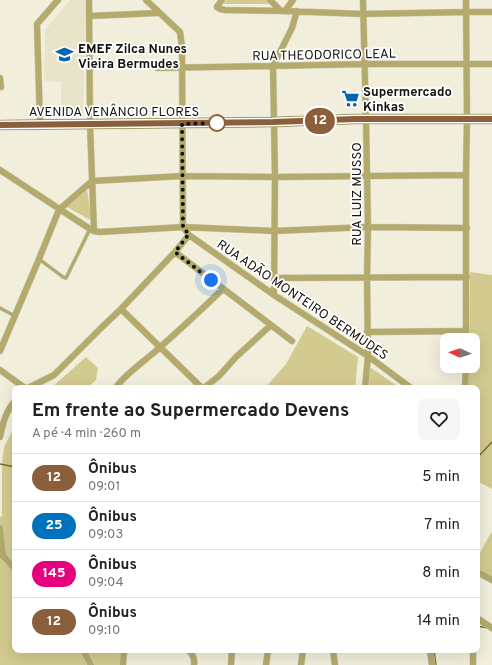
<!DOCTYPE html>
<html lang="pt">
<head>
<meta charset="utf-8">
<style>
  body { margin:0; font-family:Overpass,sans-serif; background:#f6f6f6; color:#202124; height:100vh; display:flex; flex-direction:column; font-size:15px; white-space:nowrap }
  * { box-sizing:border-box; margin:0 }
  p { font-size:13px; color:#757577 }
  .icon { flex:none; width:22px; height:22px; fill:none; stroke:currentColor; stroke-width:2; stroke-linecap:round; stroke-linejoin:round }
  .map { position:relative; flex:1; overflow:hidden }
  .side { position:absolute; left:12px; top:385px; width:468px; height:268px; display:flex; flex-direction:column; background:#fff; border-radius:8px; box-shadow:0 4px 16px #0002 }
  .side>* { flex:none }
  .badge { padding:0 8px; border-radius:13px; font-size:14px; line-height:26px }
  .needle { width:26px; rotate:273deg }
  .tools { position:absolute; left:440px; top:333px; display:grid; gap:8px }
  .tools a { display:grid; place-items:center; width:40px; height:40px; border-radius:8px; background:#fff; box-shadow:0 4px 16px #0002; font-size:20px }
  .you { position:absolute; width:20px; height:20px; margin:-10px; border:3px solid #fff; border-radius:50%; background:#1a73e8; box-shadow:0 0 0 6px #1a73e833 }
  .map>.badge { position:absolute; translate:-50% -50%; box-shadow:0 0 0 2px #fff }
  .round { display:grid; place-items:center; flex:none; width:42px; height:42px; border-radius:8px; background:#f6f6f6 }
  .summary { display:flex; align-items:center; justify-content:space-between; height:68px; padding:0 20px }
  h1 { font-size:19px; font-weight:700; line-height:30px }
  ul { padding:0; list-style:none }
  li { display:flex; align-items:center; gap:12px; height:48px; padding:0 20px; border-top:1px solid #e0e0e0 }
  li div { flex:1 }
  li b { display:block; font-size:15px }
  li em { font-style:normal }
  li .badge { min-width:44px; font-weight:700; text-align:center }
  .map>svg:first-child { display:block }
  .built { fill:#e8e4ca }
  .green { fill:#d2ca8f }
  .lines { fill:none; stroke-linecap:round; stroke-linejoin:round }
  .stream { stroke:#786e21; stroke-width:1.5 }
  .lane-casing { stroke:#cdccbb; stroke-width:4 }
  .street-casing { stroke:#cdccbb; stroke-width:7 }
  .primary-casing { stroke:#cdccbb; stroke-width:11 }
  .lane { stroke:#b4aa6c; stroke-width:3 }
  .street { stroke:#b4aa6c; stroke-width:6 }
  .primary { stroke:#7b7027; stroke-width:10 }
  .line-casing { stroke:#fff; stroke-width:9 }
  .line { stroke:#8b5e3c; stroke-width:6 }
  .walk { stroke:#13120c; stroke-width:4; stroke-dasharray:0 7.2 }
  .stop-dot { fill:#fff; stroke:#8b5e3c; stroke-width:2 }
  .labels { text-anchor:middle; stroke-width:3.5; stroke-linejoin:round; paint-order:stroke }
  .poi-label { font-size:13px; font-weight:bold; fill:#13120c; stroke:#fff; text-anchor:start }
  .street-label { font-size:13px; fill:#13120c; stroke:#fff }
</style>
</head>
<body>
<div class="map">
<svg width="492" height="665" viewBox="0 0 492 665">
  <rect width="100%" height="100%" fill="#f1efdc"/>
  <path class="built" d="M 70,0 L 86,0 L 83,114 L 61,114 L 61,82 L 44,81 L 45,30 Z"/>
  <path class="green" d="M 227,0 L 267,0 L 271,4 L 223,4 Z
    M 87,190 L 92,221 L 67,207 Z
    M 470,272 L 492,275 L 492,489 L 477,481 L 477,388 L 468,388 L 469,366 L 473,366 L 473,340 L 469,340 Z
    M 307,326 L 358,357 L 355,388 L 265,388 L 286,364 Z
    M 86,357 L 98,368 L 96,380 L 87,388 L 51,388 Z
    M 367,365 L 400,388 L 365,388 Z
    M 15,426 L 15,650 L 121,650 L 120,665 L 0,665 L 0,517 L 2,516 L 2,463 L 4,447 Z
    M 492,531 L 492,583 L 477,573 L 477,558 Z"/>
  <g class="lines">
    <path class="stream" d="M 477,458 L 492,442
      M 0,464 L 15,467
      M 477,626 L 488,628
      M 434,650 L 436,665"/>
    <defs>
      <path id="lane" d="M 39,259 L 63,277 L 66,278 L 90,229
        M 0,308 L 15,316"/>
      <path id="street" d="M 89,0 L 90,124 L 94,231
        M 146,0 L 180,32 L 182,47 L 183,227 L 189,235 L 274,295 L 368,356 L 411,388
        M 222,0 L 219,4 L 217,7 L 220,9 L 225,10 L 285,11 L 363,14 L 466,12 L 492,12
        M 270,0 L 281,11
        M 363,0 L 366,119 L 368,227 L 367,278 L 368,356 L 365,388
        M 466,0 L 467,119 L 466,175 L 466,340
        M 285,11 L 293,0
        M 89,16 L 158,13
        M 157,68 L 273,66 L 365,64 L 492,64
        M 0,78 L 1,87
        M 40,125 L 37,24 L 58,0
        M 0,170 L 90,229 L 94,231 L 100,232 L 183,227 L 274,231 L 368,227 L 467,228
        M 92,181 L 183,176 L 275,177 L 466,175
        M 175,252 L 292,341
        M 274,278 L 467,277
        M 274,295 L 275,177 L 273,66 L 292,28 L 297,11
        M 121,309 L 202,388
        M 367,332 L 466,331
        M 0,351 L 39,259 L 58,212 L 60,209 L 92,181
        M 0,370 L 25,388
        M 28,388 L 54,375 L 101,328 L 121,309 L 175,252 L 189,235
        M 116,388 C 120,378 150,357 159,348 C 181,329 202,309 223,289
        M 204,388 L 219,376 L 236,357 L 271,325
        M 465,388 L 466,366
        M 0,437 C 3,423 5,412 15,401
        M 0,528 L 3,556
        M 0,555 L 3,556 L 15,569
        M 477,573 L 481,574 L 492,580
        M 477,618 L 492,628
        M 83,650 L 91,665
        M 188,650 C 193,654 195,658 194,665
        M 333,650 L 335,665
        M 430,650 L 432,665
        M 123,665 L 124,650
        M 231,665 L 232,650
        M 266,665 L 268,650
        M 301,665 L 303,650
        M 473,665 L 473,650"/>
      <path id="primary" d="M 0,125 L 273,122 L 355,119 L 492,119"/>
    </defs>
    <use href="#lane" class="lane-casing"/>
    <use href="#street" class="street-casing"/>
    <use href="#primary" class="primary-casing"/>
    <use href="#lane" class="lane"/>
    <use href="#street" class="street"/>
    <use href="#primary" class="primary"/>
  </g>
  <g class="lines">
    <defs>
      <path id="line" d="M 0,125 L 273,122 L 355,119 L 492,119"/>
    </defs>
    <use href="#line" class="line-casing"/>
    <use href="#line" class="line"/>
    <path class="walk" d="M 211,280 L 175,252 L 189,234 L 183,228 L 182,124 L 217,123"/>
  </g>
  <defs>
    <symbol id="school-bare" viewBox="-9 -9 18 18"><path d="M0-5L7-2L0 1L-7-2ZM-4 1L0 2.5L4 1V4Q0 6-4 4Z" fill="#0064b0" stroke="#fff" stroke-width="2.5" paint-order="stroke"/></symbol>
    <symbol id="supermarket-bare" viewBox="-9 -9 18 18"><path d="M-6-5.5h2.5l.6 2H6L4.5 2H-2.5L-4.4-4H-6ZM-1.5 3.2a1.3 1.3 0 1 0 .1 0ZM3 3.2a1.3 1.3 0 1 0 .1 0Z" fill="#0064b0" stroke="#fff" stroke-width="2.5" paint-order="stroke"/></symbol>
  </defs>
  <g fill-rule="evenodd">
    <use href="#school-bare" x="52" y="42" width="25" height="25"/>
    <use href="#supermarket-bare" x="338" y="86" width="25" height="25"/>
  </g>
  <circle class="stop-dot" cx="217" cy="123" r="8"/>
  <g class="labels">
    <g class="poi-label">
      <text x="78" y="53">EMEF Zilca Nunes<tspan x="78" dy="15">Vieira Bermudes</tspan></text>
      <text x="363" y="96">Supermercado<tspan x="363" dy="15">Kinkas</tspan></text>
    </g>
    <g class="street-label">
      <text transform="translate(324 54) rotate(-1)" y="5">RUA THEODORICO LEAL</text>
      <text x="114" y="116">AVENIDA VENÂNCIO FLORES</text>
      <text transform="translate(356 194) rotate(-90)" y="5">RUA LUIZ MUSSO</text>
      <text transform="translate(303 299) rotate(34)" y="5">RUA ADÃO MONTEIRO BERMUDES</text>
    </g>
  </g>
</svg>
<div class="tools">
<a><svg class="needle" viewBox="-14 -14 28 28"><path d="M0-13l5 13h-10z" fill="#e53935"/><path d="M0 13l5-13h-10z" fill="#757577"/></svg></a>
</div>
<div class="you" style="left:211px;top:280px"></div>
<b class="badge" style="left:320px;top:121px;background:#8b5e3c;color:#fff">12</b>
<section class="side">
<div class="summary"><div><h1>Em frente ao Supermercado Devens</h1><p>A pé · 4 min · 260 m</p></div><a class="round"><svg class="icon" aria-label="heart" viewBox="0 0 24 24"><path d="M12 20l-8-8c-3-5 5-10 8-4 3-6 11-1 8 4z"/></svg></a></div>
<ul>
<li><span class="badge" style="background:#8b5e3c;color:#fff">12</span><div><b>Ônibus</b><p>09:01</p></div><em>5 min</em></li>
<li><span class="badge" style="background:#0072bc;color:#fff">25</span><div><b>Ônibus</b><p>09:03</p></div><em>7 min</em></li>
<li><span class="badge" style="background:#e6007e;color:#fff">145</span><div><b>Ônibus</b><p>09:04</p></div><em>8 min</em></li>
<li><span class="badge" style="background:#8b5e3c;color:#fff">12</span><div><b>Ônibus</b><p>09:10</p></div><em>14 min</em></li>
</ul>
</section>
</div>
</body>
</html>
